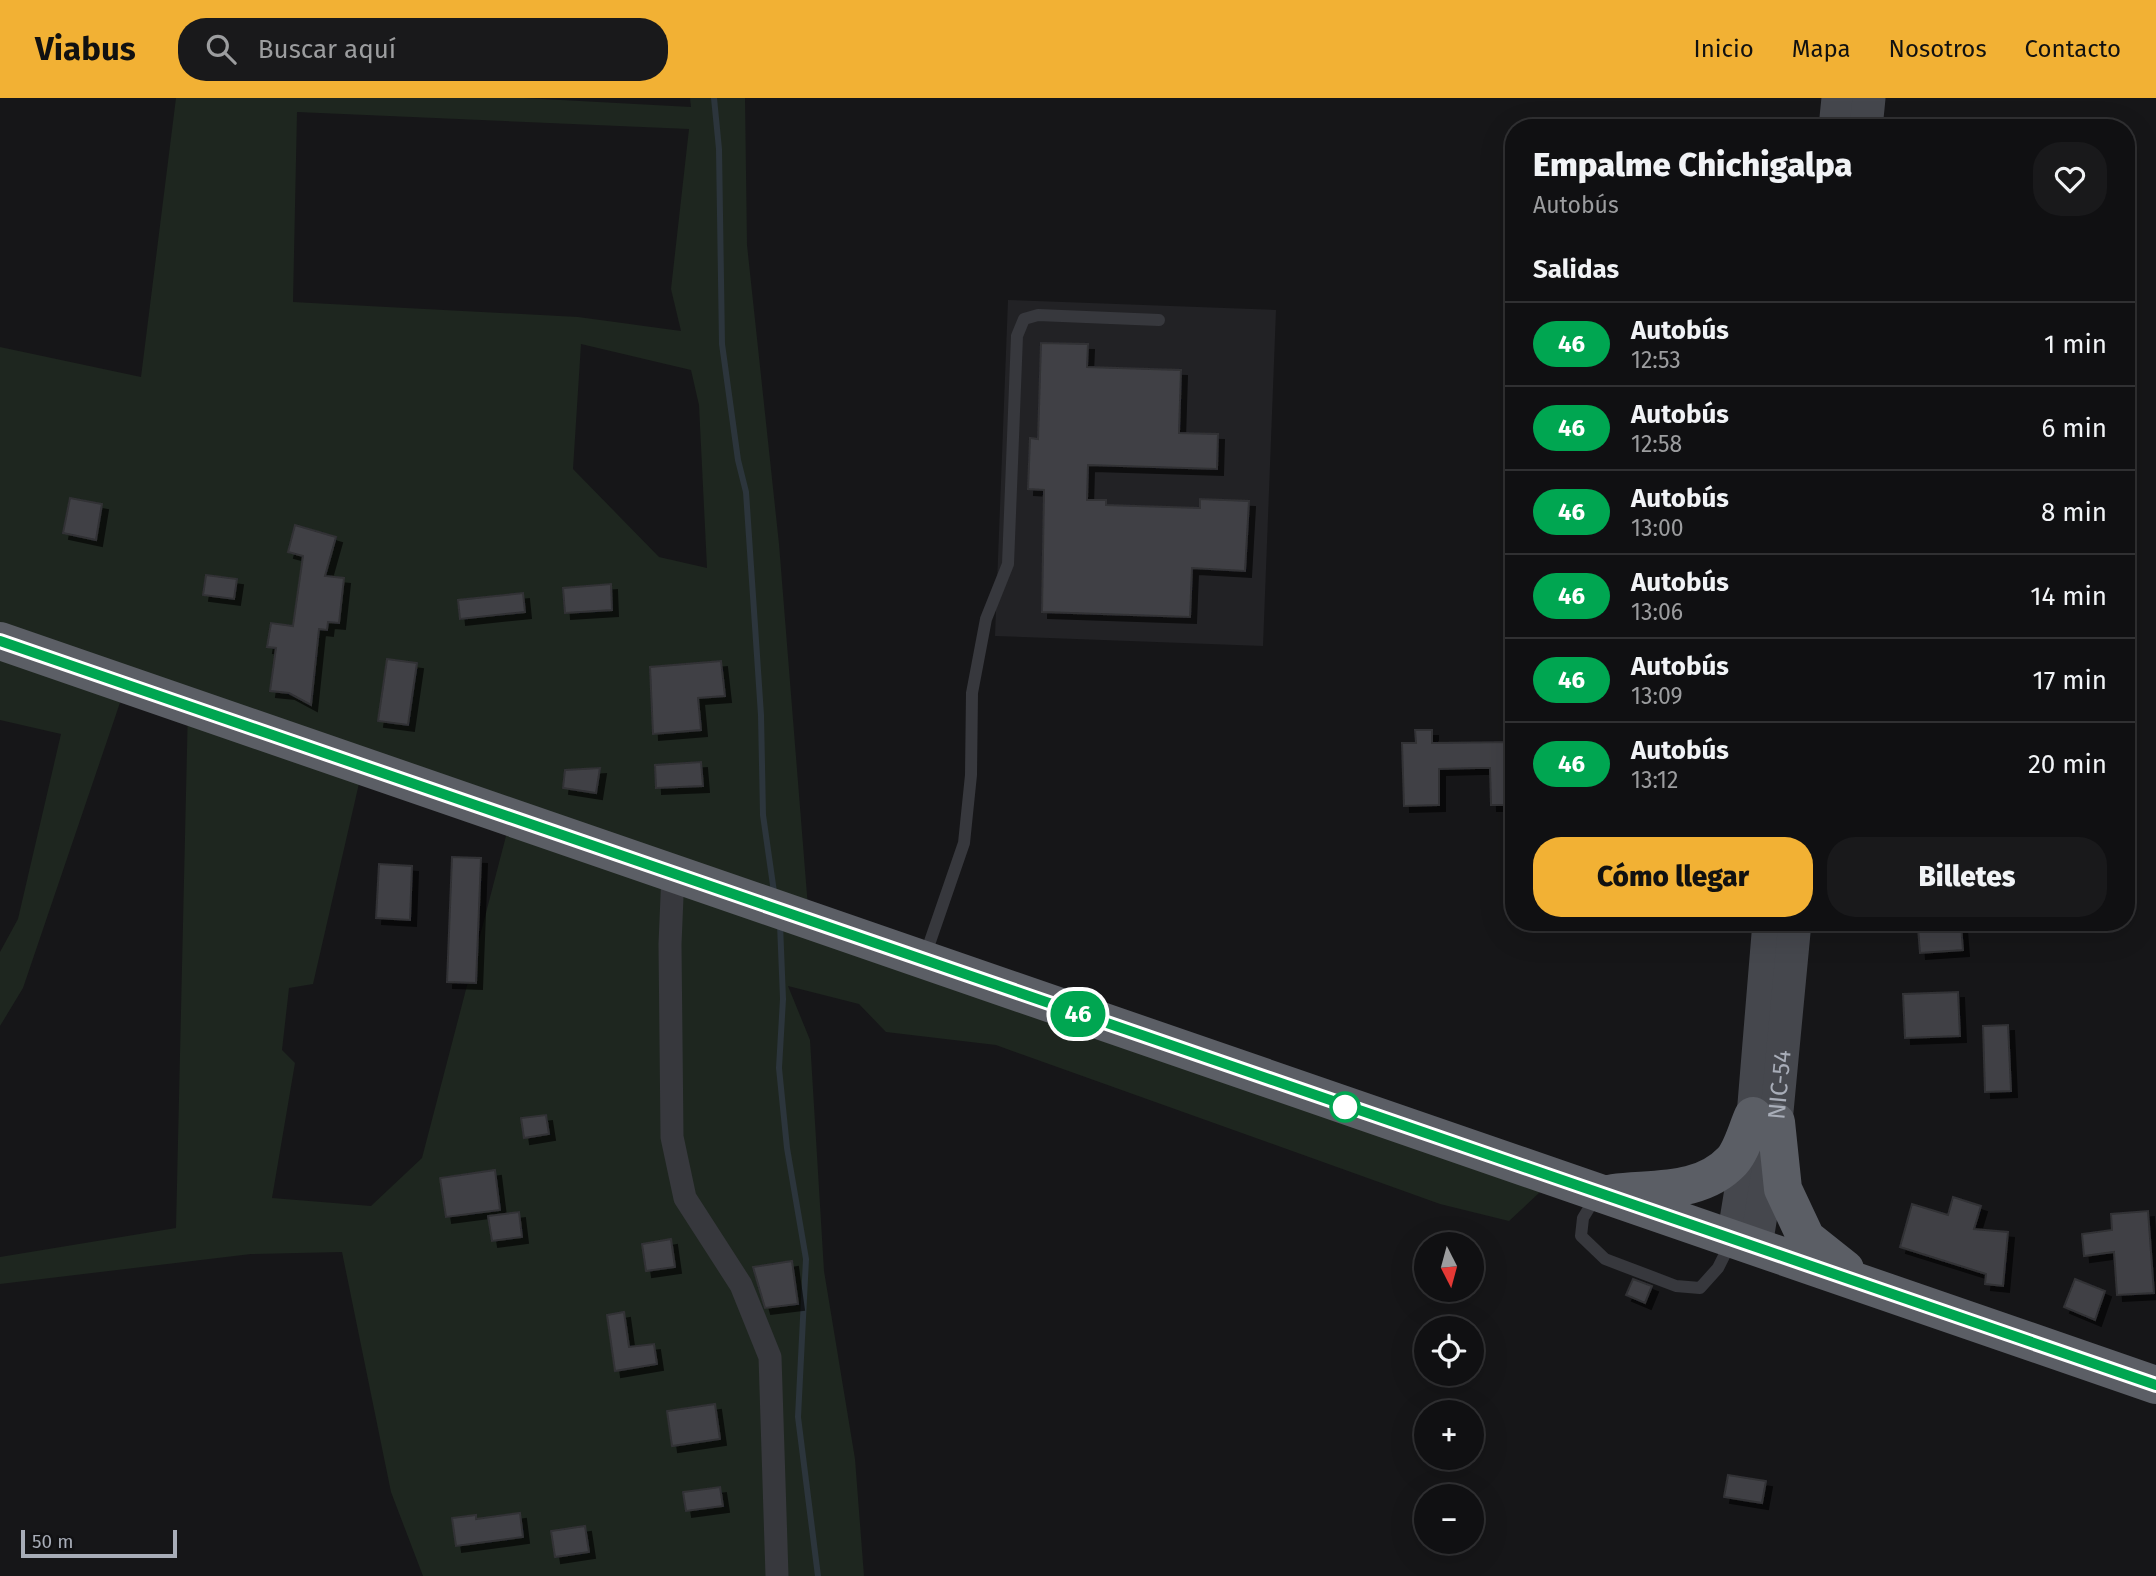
<!DOCTYPE html>
<html lang="es">
<head>
<meta charset="utf-8">
<style>
  body { margin:0; font-family:"Fira Sans",sans-serif; background:#19191b; color:#f1f3f6; height:100vh; display:flex; flex-direction:column; font-size:26px; white-space:nowrap }
  * { box-sizing:border-box; margin:0 }
  p { font-size:23px; color:#9c9d9f }
  .icon { flex:none; width:38px; height:38px; fill:none; stroke:currentColor; stroke-width:2; stroke-linecap:round; stroke-linejoin:round }
  .map { position:relative; flex:1; overflow:hidden }
  .details { position:absolute; left:1505px; top:21px; width:630px; height:812px; display:flex; flex-direction:column; background:#101012; border-radius:28px; box-shadow:0 7px 28px #0002,0 0 0 2px #303032 }
  .details>* { flex:none }
  .badge { padding:0 14px; border-radius:23px; font-size:24px; line-height:46px }
  .needle { width:46px; rotate:174deg }
  .controls { position:absolute; left:1414px; top:1134px; display:grid; gap:14px }
  .controls a { display:grid; place-items:center; width:70px; height:70px; border-radius:50%; background:#101012; box-shadow:0 7px 28px #0002,0 0 0 2px #303032; font-size:35px }
  .scale { position:absolute; left:21px; bottom:18px; width:156px; box-sizing:border-box; padding-left:7px; border:4px solid #a8adb8; border-top:0; font-size:19px; line-height:24px; white-space:nowrap; color:#a8adb8; -webkit-text-stroke:5px #111113; paint-order:stroke }
  .map>.badge { position:absolute; translate:-50% -50%; box-shadow:0 0 0 4px #fff }
  h2 { padding:0 28px; font-size:26px; line-height:63px }
  .round { display:grid; place-items:center; flex:none; width:74px; height:74px; border-radius:28px; background:#19191b }
  .headline { display:flex; align-items:center; justify-content:space-between; height:119px; padding:0 28px }
  h1 { font-size:33px; font-weight:800; line-height:52px }
  .primary-button { display:flex; gap:14px; margin-top:auto; padding:14px 28px }
  .primary-button a { flex:1; height:80px; border-radius:28px; background:#f2b134; color:#111; font-size:28px; font-weight:800; line-height:80px; text-align:center }
  .primary-button a+a { background:#19191b; color:#f1f3f6 }
  ul { padding:0; list-style:none }
  li { display:flex; align-items:center; gap:21px; height:84px; padding:0 28px; border-top:2px solid #303032 }
  li div { flex:1 }
  li b { display:block; font-size:26px }
  li em { font-style:normal }
  li .badge { min-width:77px; font-weight:700; text-align:center }
  header { display:flex; align-items:center; gap:42px; box-sizing:border-box; height:98px; padding:0 35px; background:#f2b134; color:#111 }
  header strong { font-size:33px }
  nav { display:flex; gap:38px; margin-inline-start:auto; font-size:24px }
  .search { width:490px; height:63px; background:#19191b; display:flex; align-items:center; gap:18px; box-sizing:border-box; padding:0 24px; border-radius:28px; color:#9c9d9f; font-size:26px }
  .map>svg:first-child { display:block }
  .built { fill:#222225 }
  .green { fill:#1e261f; fill-rule:evenodd }
  .lines { fill:none; stroke-linecap:round; stroke-linejoin:round }
  .stream { stroke:#2c353c; stroke-width:6 }
  .building { fill:#404145; stroke:#303034; stroke-width:2; filter:url(#shadow) }
  .service { stroke:#37383d; stroke-width:12 }
  .minor { stroke:#37383d; stroke-width:23 }
  .secondary { stroke:#45474d; stroke-width:33 }
  .trunk { stroke:#5b5e65; stroke-width:38 }
  .line-casing { stroke:#fff; stroke-width:16 }
  .line { stroke:#00a651; stroke-width:10 }
  .stop-dot { fill:#fff; stroke:#00a651; stroke-width:3.5 }
  .labels { text-anchor:middle; stroke-width:6; stroke-linejoin:round; paint-order:stroke }
  .street-label { font-size:24px; fill:#a8adb8; stroke:#111113 }
</style>
</head>
<body>
<header>
<strong>Viabus</strong>
<div class="search"><svg class="icon" aria-label="search" viewBox="0 0 24 24"><circle cx="10" cy="10" r="6"/><path d="M15 15l6 6"/></svg>Buscar aquí</div>
<nav><a>Inicio</a><a>Mapa</a><a>Nosotros</a><a>Contacto</a></nav>
</header>
<div class="map">
<svg width="2156" height="1478" viewBox="0 0 2156 1478">
  <defs>
    <filter id="shadow"><feDropShadow dx="6" dy="6" stdDeviation="0" flood-color="#0009"/></filter>
  </defs>
  <rect width="100%" height="100%" fill="#161618"/>
  <path class="built" d="M 1008,202 L 1276,212 L 1263,548 L 995,538 Z"/>
  <path class="green" d="M 176,0 L 524,0 L 691,9 L 690,0 L 745,0 L 747,147 L 779,446 L 809,822 L 1554,1081 L 1509,1123 L 1440,1106 L 996,947 L 886,934 L 859,906 L 788,888 L 810,942 L 824,1173 L 855,1361 L 864,1478 L 423,1478 L 391,1394 L 342,1154 L 251,1156 L 0,1186 L 0,1159 L 176,1130 L 188,608 L 126,587 L 23,890 L 0,928 L 0,854 L 18,821 L 61,636 L 0,622 L 0,249 L 141,279 ZM 297,14 L 689,31 L 671,191 L 681,233 L 578,219 L 293,204 ZM 581,246 L 691,272 L 699,307 L 707,470 L 659,459 L 573,371 ZM 363,668 L 511,719 L 422,1060 L 371,1108 L 272,1100 L 295,965 L 282,952 L 289,890 L 313,886 Z"/>
  <g class="lines">
    <path class="stream" d="M 714,0 L 719,51 L 722,246 L 738,362 L 746,394 L 761,617 L 763,717 L 774,794
      M 780,826 L 783,901 L 779,970 L 787,1050 L 806,1161 L 798,1319 L 818,1478"/>
  </g>
  <path class="building" d="M 1041,245 L 1088,246 L 1087,269 L 1181,272 L 1179,335 L 1218,336 L 1217,371 L 1088,367 L 1087,402 L 1106,402 L 1106,407 L 1200,410 L 1200,401 L 1249,403 L 1245,473 L 1192,470 L 1190,519 L 1042,514 L 1044,392 L 1028,391 L 1030,340 L 1038,341 Z
    M 70,400 L 102,406 L 96,442 L 63,435 Z
    M 295,427 L 336,439 L 325,478 L 344,480 L 339,525 L 328,524 L 327,532 L 319,531 L 311,607 L 289,595 L 270,593 L 276,550 L 267,549 L 271,525 L 293,528 L 303,458 L 288,454 Z
    M 206,477 L 237,481 L 234,501 L 203,497 Z
    M 611,486 L 612,512 L 565,515 L 563,490 Z
    M 523,495 L 525,514 L 460,521 L 458,502 Z
    M 387,561 L 417,565 L 408,627 L 378,623 Z
    M 721,563 L 725,598 L 698,600 L 701,632 L 653,636 L 650,569 Z
    M 1415,632 L 1432,632 L 1432,645 L 1514,644 L 1514,707 L 1491,707 L 1490,670 L 1478,670 L 1439,671 L 1439,707 L 1404,708 L 1402,645 L 1416,645 Z
    M 701,664 L 703,688 L 656,690 L 655,667 Z
    M 600,670 L 596,695 L 563,690 L 565,672 Z
    M 452,759 L 481,760 L 476,885 L 447,884 Z
    M 379,766 L 412,768 L 410,822 L 376,820 Z
    M 1961,827 L 1963,852 L 1920,855 L 1918,830 Z
    M 1958,894 L 1960,938 L 1905,940 L 1903,896 Z
    M 2008,927 L 2011,993 L 1985,994 L 1983,928 Z
    M 546,1017 L 549,1036 L 524,1040 L 521,1020 Z
    M 495,1072 L 500,1112 L 446,1119 L 440,1080 Z
    M 1953,1099 L 1981,1108 L 1974,1131 L 2008,1134 L 2003,1188 L 1985,1186 L 1986,1176 L 1900,1149 L 1912,1106 L 1948,1117 Z
    M 2148,1113 L 2154,1195 L 2117,1197 L 2114,1154 L 2084,1158 L 2082,1136 L 2112,1132 L 2111,1116 Z
    M 519,1114 L 522,1139 L 492,1143 L 488,1118 Z
    M 671,1141 L 675,1169 L 646,1173 L 642,1146 Z
    M 792,1163 L 798,1206 L 765,1210 L 753,1169 Z
    M 1633,1181 L 1652,1188 L 1645,1205 L 1626,1197 Z
    M 2075,1181 L 2105,1193 L 2095,1222 L 2064,1209 Z
    M 624,1214 L 629,1249 L 654,1246 L 657,1266 L 615,1273 L 607,1217 Z
    M 715,1306 L 720,1341 L 672,1348 L 667,1313 Z
    M 1728,1377 L 1766,1383 L 1762,1405 L 1724,1399 Z
    M 720,1389 L 723,1408 L 686,1413 L 683,1394 Z
    M 520,1415 L 523,1439 L 456,1448 L 452,1420 L 476,1417 L 476,1421 Z
    M 585,1428 L 589,1454 L 555,1459 L 551,1433 Z"/>
  <g class="lines">
    <path class="service" d="M 925,858 L 964,745 L 971,677 L 972,595 L 986,521 L 1008,466 L 1017,238 L 1024,221 L 1038,217 L 1159,222
      M 1597,1097 L 1583,1120 L 1581,1138 L 1605,1161 L 1676,1188 L 1700,1190 L 1718,1170 L 1731,1144"/>
    <path class="minor" d="M 673,775 L 670,846 L 672,1039 L 685,1100 L 741,1187 L 770,1259 L 777,1478"/>
    <g class="secondary">
      <path d="M 1835,30 L 1838,0"/>
      <path d="M 1866,30 L 1869,0"/>
      <path d="M 1733,1141 L 1753,1018 L 1769,824"/>
      <path id="s1" d="M 1756,1148 L 1776,1024 L 1795,824"/>
    </g>
    <path class="trunk" d="M 0,543 L 2156,1287
      M 1776,1024 L 1783,1091 L 1806,1140 L 1845,1171
      M 1613,1095 C 1654,1090 1701,1096 1732,1063 C 1742,1052 1747,1031 1753,1018"/>
  </g>
  <g class="lines">
    <defs>
      <path id="line" d="M 0,543 L 2156,1287"/>
    </defs>
    <use href="#line" class="line-casing"/>
    <use href="#line" class="line"/>
  </g>
  <circle class="stop-dot" cx="1345" cy="1009" r="14"/>
  <g class="labels">
    <g class="street-label">
      <text dy="8" stroke="none"><textPath href="#s1" startOffset="163">NIC-54</textPath></text>
    </g>
  </g>
</svg>
<div class="controls">
<a><svg class="needle" viewBox="-14 -14 28 28"><path d="M0-13l5 13h-10z" fill="#e53935"/><path d="M0 13l5-13h-10z" fill="#9c9d9f"/></svg></a>
<a><svg class="icon" aria-label="locate" viewBox="0 0 24 24"><circle cx="12" cy="12" r="6"/><path d="M12 2v4M12 18v4M2 12h4M18 12h4"/></svg></a>
<a>+</a>
<a>−</a>
</div>
<div class="scale">50 m</div>
<b class="badge" style="left:1078px;top:916px;background:#00a651;color:#fff">46</b>
<section class="details">
<div class="headline"><div><h1>Empalme Chichigalpa</h1><p>Autobús</p></div><a class="round"><svg class="icon" aria-label="heart" viewBox="0 0 24 24"><path d="M12 20l-8-8c-3-5 5-10 8-4 3-6 11-1 8 4z"/></svg></a></div>
<h2>Salidas</h2>
<ul>
<li><span class="badge" style="background:#00a651;color:#fff">46</span><div><b>Autobús</b><p>12:53</p></div><em>1 min</em></li>
<li><span class="badge" style="background:#00a651;color:#fff">46</span><div><b>Autobús</b><p>12:58</p></div><em>6 min</em></li>
<li><span class="badge" style="background:#00a651;color:#fff">46</span><div><b>Autobús</b><p>13:00</p></div><em>8 min</em></li>
<li><span class="badge" style="background:#00a651;color:#fff">46</span><div><b>Autobús</b><p>13:06</p></div><em>14 min</em></li>
<li><span class="badge" style="background:#00a651;color:#fff">46</span><div><b>Autobús</b><p>13:09</p></div><em>17 min</em></li>
<li><span class="badge" style="background:#00a651;color:#fff">46</span><div><b>Autobús</b><p>13:12</p></div><em>20 min</em></li>
</ul>
<div class="primary-button"><a>Cómo llegar</a><a>Billetes</a></div>
</section>
</div>
</body>
</html>
